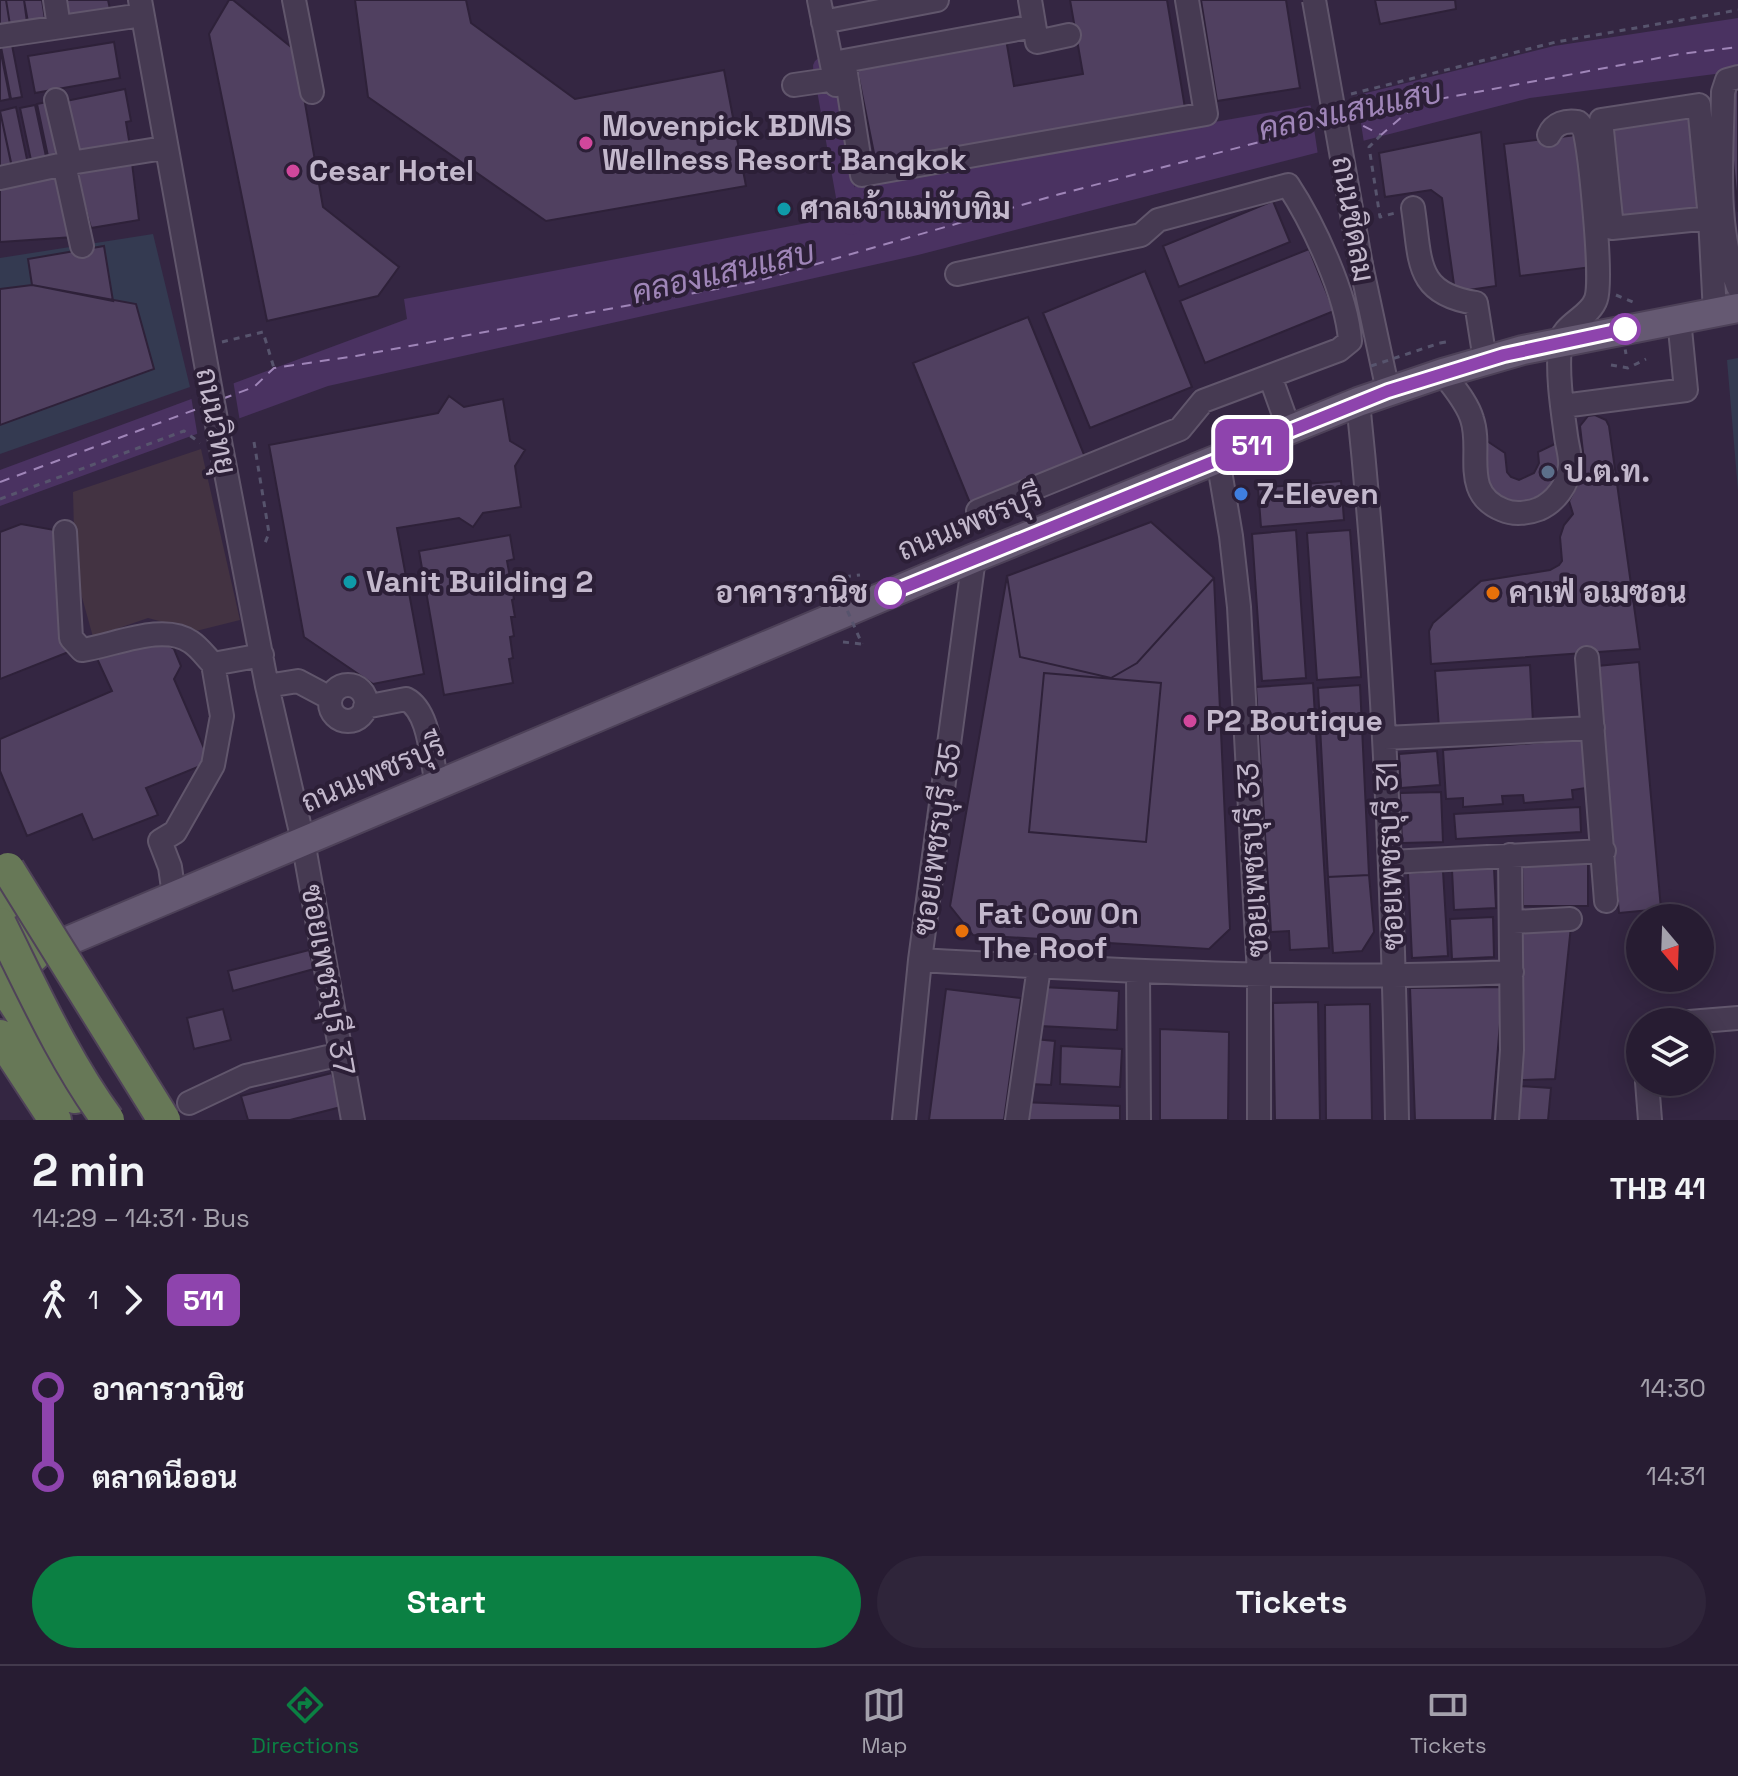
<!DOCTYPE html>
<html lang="en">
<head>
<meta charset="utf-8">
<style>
  body { margin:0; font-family:"Space Grotesk",Sarabun,sans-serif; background:#2f253a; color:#f1f3f6; height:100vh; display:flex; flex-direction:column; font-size:30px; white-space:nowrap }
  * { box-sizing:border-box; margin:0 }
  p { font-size:26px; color:#a4a1ac }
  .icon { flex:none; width:44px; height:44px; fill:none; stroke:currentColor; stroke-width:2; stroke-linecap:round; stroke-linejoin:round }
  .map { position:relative; height:1120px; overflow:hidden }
  .sheet { display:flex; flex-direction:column; background:#271c32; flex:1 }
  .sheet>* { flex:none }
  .badge { padding:0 16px; border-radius:12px; font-size:28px; line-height:52px }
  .needle { width:52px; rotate:161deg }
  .fabs { position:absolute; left:1626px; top:904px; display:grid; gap:16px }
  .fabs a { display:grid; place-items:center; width:88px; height:88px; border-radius:50%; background:#271c32; box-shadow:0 4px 20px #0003,0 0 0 2px #433a4d; font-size:40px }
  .map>.badge { position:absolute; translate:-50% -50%; box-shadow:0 0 0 4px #fff }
  .legs { display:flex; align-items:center; gap:12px; height:88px; padding:0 32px; font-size:26px }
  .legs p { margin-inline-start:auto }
  .headline { display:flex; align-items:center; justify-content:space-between; height:136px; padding:0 32px }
  h1 { font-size:44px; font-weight:600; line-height:60px }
  .primary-button { display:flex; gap:16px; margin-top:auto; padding:16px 32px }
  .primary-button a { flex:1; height:92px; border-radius:48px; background:#0b8043; color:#fff; font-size:32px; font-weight:600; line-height:92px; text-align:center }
  .primary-button a+a { background:#2f253a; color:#f1f3f6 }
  ul { padding:0 32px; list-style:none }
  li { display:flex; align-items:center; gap:28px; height:88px; font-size:30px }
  li i { display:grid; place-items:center; width:12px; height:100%; margin:0 10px; background:currentColor }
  li i::after { content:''; width:20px; height:20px; margin:-10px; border:6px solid; border-radius:50%; background:#271c32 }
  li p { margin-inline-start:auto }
  li:first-child i { background:linear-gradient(#0000 50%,currentColor 0) }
  li:last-child i { background:linear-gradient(currentColor 50%,#0000 0) }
  .tabs { display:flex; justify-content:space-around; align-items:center; height:112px; border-top:2px solid #433a4d; background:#271c32; font-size:22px; color:#a4a1ac }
  .tabs a { display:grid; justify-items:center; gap:4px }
  .tabs .selected { color:#0b8043 }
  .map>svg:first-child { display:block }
  .medical { fill:#433342 }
  .green { fill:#343a51 }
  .water { fill:#4a3261 }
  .pier { fill:#342642 }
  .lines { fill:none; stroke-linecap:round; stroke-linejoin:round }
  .canal { stroke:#4a3261; stroke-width:20 }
  .ferry { stroke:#9f85b8; stroke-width:2; stroke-dasharray:10 8; stroke-linecap:butt }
  .building { fill:#504060; stroke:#2e2139; stroke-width:2 }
  .minor-casing { stroke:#61566c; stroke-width:26 }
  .major-casing { stroke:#4d4158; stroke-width:32 }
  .highway-casing { stroke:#4f4259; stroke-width:36 }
  .path { stroke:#57546d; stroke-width:3; stroke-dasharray:6 6; stroke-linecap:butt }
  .minor { stroke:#463a52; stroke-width:22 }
  .major { stroke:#655972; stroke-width:28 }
  .highway { stroke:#677857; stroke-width:32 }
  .minor-bridge-casing { stroke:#61566c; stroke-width:26; stroke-linecap:butt }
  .highway-bridge-casing { stroke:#4f4259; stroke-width:36; stroke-linecap:butt }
  .path-bridge { stroke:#57546d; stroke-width:3; stroke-dasharray:6 6; stroke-linecap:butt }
  .minor-bridge { stroke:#463a52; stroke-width:22 }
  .highway-bridge { stroke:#677857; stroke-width:32 }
  .line-1-casing { stroke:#fff; stroke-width:18 }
  .line-1 { stroke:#8e44ad; stroke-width:12 }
  .hotel-dot { fill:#d1479c; stroke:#2c1f37; stroke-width:3 }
  .culture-dot { fill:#0f9aa8; stroke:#2c1f37; stroke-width:3 }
  .stop-1-dot { fill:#fff; stroke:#8e44ad; stroke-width:4 }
  .service-dot { fill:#5c6f8a; stroke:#2c1f37; stroke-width:3 }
  .shop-dot { fill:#3f7fe0; stroke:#2c1f37; stroke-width:3 }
  .food-dot { fill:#e8710a; stroke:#2c1f37; stroke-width:3 }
  .labels { text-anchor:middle; stroke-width:8; stroke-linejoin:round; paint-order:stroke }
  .poi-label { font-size:30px; font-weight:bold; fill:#c3b8cc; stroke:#2c1f37; text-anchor:start }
  .street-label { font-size:30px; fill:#c3b8cc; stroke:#2c1f37 }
  .stop-label { font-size:30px; font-weight:bold; fill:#c3b8cc; stroke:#2c1f37; text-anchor:end }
  .water-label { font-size:32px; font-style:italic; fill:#9f85b8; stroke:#2c1f37 }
</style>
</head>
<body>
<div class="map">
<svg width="1738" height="1120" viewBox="0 0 1738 1120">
  <rect width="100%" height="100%" fill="#342642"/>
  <path class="medical" d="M 201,449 L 240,620 L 196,631 L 148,618 L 93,637 L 75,572 L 73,492 Z"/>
  <path class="green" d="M 153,234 L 190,387 L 0,454 L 0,258 Z
    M 1738,358 L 1738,491 L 1727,360 Z"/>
  <path class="water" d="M 1738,18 L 1738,71 L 1530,98 L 918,255 L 328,386 L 0,506 L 0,470 L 407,319 L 404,299 L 828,219 L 857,184 L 1330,102 L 1554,46 Z"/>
  <path class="pier" d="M 1356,91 L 1364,143 L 1318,155 L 1310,102 Z
    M 233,380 L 240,422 L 198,438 L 191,396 Z"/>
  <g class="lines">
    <path class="canal" d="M 823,67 L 851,225"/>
    <path class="ferry" d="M 1347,120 L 1350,119 L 1381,135 L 1418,103 L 1680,54 L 1738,47
      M 222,399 L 254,387 L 274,368 L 356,356 L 754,282 L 1060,194 L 1325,125
      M 0,482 L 205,406"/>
  </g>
  <path class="building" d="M 0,0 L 6,0 L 10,25 L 0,27 Z
    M 6,0 L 24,0 L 27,22 L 10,25 Z
    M 24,0 L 42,0 L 45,19 L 28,22 Z
    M 64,0 L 108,0 L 110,9 L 67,17 Z
    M 229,0 L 233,0 L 296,51 L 323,207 L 399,267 L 378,296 L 267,321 L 209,34 Z
    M 355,0 L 466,0 L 471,23 L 575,99 L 724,70 L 746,186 L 546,221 L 368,97 Z
    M 1070,0 L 1167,0 L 1185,108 L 876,163 L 857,69 L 1006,39 L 1014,86 L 1083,74 Z
    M 1201,0 L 1286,0 L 1300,88 L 1217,101 Z
    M 1375,0 L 1455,0 L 1456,9 L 1380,24 Z
    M 114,42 L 120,78 L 35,93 L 28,56 Z
    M 12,45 L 22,97 L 11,99 L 1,47 Z
    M 0,48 L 10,99 L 0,101 Z
    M 1738,87 L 1738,212 L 1726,88 Z
    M 125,89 L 131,121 L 126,122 L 131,152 L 75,163 L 61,102 Z
    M 52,101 L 64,158 L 49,161 L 37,104 Z
    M 35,105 L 47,161 L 32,165 L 20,108 Z
    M 16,107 L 28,164 L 12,168 L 0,111 Z
    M 0,111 L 12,167 L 0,170 Z
    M 1689,113 L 1702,209 L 1621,219 L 1609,124 Z
    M 1481,132 L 1496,286 L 1455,292 L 1442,198 L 1431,190 L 1385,197 L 1379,153 Z
    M 1576,135 L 1592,267 L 1520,276 L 1504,144 Z
    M 132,163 L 139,220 L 91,228 L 78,182 L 79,169 Z
    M 59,166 L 74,237 L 0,242 L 0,181 Z
    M 1273,201 L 1290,242 L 1179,287 L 1163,246 Z
    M 788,203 L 791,209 L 779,214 L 777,208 Z
    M 104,246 L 113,301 L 32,285 L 28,259 Z
    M 1309,249 L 1334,311 L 1205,363 L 1180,301 Z
    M 1145,271 L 1192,387 L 1090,428 L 1043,313 Z
    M 32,285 L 136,304 L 154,369 L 0,425 L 0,289 Z
    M 1028,317 L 1085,457 L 970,503 L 913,363 Z
    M 449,396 L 464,407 L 503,399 L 510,441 L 525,450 L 515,466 L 521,507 L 483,513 L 473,527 L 459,518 L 397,528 L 424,674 L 373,684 L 304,637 L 269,445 L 438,413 Z
    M 1595,415 L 1606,420 L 1609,426 L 1640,649 L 1431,664 L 1429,631 L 1433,623 L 1481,581 L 1550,570 L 1559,565 L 1562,561 L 1560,537 L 1564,525 L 1573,514 L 1569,501 L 1585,469 L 1580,426 L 1588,416 Z
    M 1484,439 L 1505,453 L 1507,472 L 1511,477 L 1519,480 L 1534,473 L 1539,463 L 1538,452 L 1561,441 L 1562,473 L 1547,497 L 1517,505 L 1504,501 L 1492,491 L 1480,468 Z
    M 1341,481 L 1344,520 L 1261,527 L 1258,488 Z
    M 1151,522 L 1214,578 L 1137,663 L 1111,678 L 1020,657 L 1007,576 Z
    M 1151,522 L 1214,578 L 1230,929 L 1209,949 L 973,935 L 950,906 L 1007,576 Z
    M 21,524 L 60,531 L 71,651 L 0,679 L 0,532 Z
    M 1296,530 L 1306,678 L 1262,681 L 1252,534 Z
    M 1350,530 L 1361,677 L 1317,680 L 1307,533 Z
    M 510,535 L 514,559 L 507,561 L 514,599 L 512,600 L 515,617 L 511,617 L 514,636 L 510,637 L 513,658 L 509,659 L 513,683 L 444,695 L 419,551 Z
    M 163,642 L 174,649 L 181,666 L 174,679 L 210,762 L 146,788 L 158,815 L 93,840 L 82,814 L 27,836 L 0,771 L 0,739 L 112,691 L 94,652 Z
    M 1639,662 L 1661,909 L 1619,913 L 1597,666 Z
    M 1530,665 L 1533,723 L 1439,728 L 1435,671 Z
    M 1044,673 L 1161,683 L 1146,842 L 1029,832 Z
    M 1313,683 L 1329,948 L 1290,950 L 1289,931 L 1271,932 L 1256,687 Z
    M 1360,685 L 1369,875 L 1328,877 L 1318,688 Z
    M 1583,739 L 1586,788 L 1572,790 L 1573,799 L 1524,803 L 1523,795 L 1502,796 L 1503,804 L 1463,807 L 1463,798 L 1446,799 L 1443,750 Z
    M 1437,751 L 1440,785 L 1401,788 L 1399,754 Z
    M 1441,792 L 1443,842 L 1402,843 L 1400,793 Z
    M 1580,807 L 1581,832 L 1456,839 L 1454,814 Z
    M 1522,861 L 1588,861 L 1588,906 L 1523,906 Z
    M 1494,868 L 1496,908 L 1454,910 L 1452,870 Z
    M 1443,871 L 1448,956 L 1412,958 L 1408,873 Z
    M 1369,875 L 1374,932 L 1362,951 L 1333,953 L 1328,877 Z
    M 1493,917 L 1494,957 L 1452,959 L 1450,919 Z
    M 1571,926 L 1555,1079 L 1522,1080 L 1522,930 Z
    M 309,950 L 314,969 L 233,991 L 228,971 Z
    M 1042,987 L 1119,991 L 1117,1030 L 1040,1026 Z
    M 1503,987 L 1492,1120 L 1415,1120 L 1410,988 Z
    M 946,989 L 1021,998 L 1004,1120 L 929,1120 Z
    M 1318,1002 L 1320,1120 L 1275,1120 L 1273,1003 Z
    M 1370,1004 L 1372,1120 L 1326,1120 L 1325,1005 Z
    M 223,1009 L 231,1040 L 194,1049 L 187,1018 Z
    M 1160,1029 L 1229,1032 L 1228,1120 L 1160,1120 Z
    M 1034,1039 L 1055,1041 L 1051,1085 L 1030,1084 Z
    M 1061,1046 L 1122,1049 L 1120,1087 L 1060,1084 Z
    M 332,1073 L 341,1107 L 290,1120 L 248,1120 L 241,1096 Z
    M 1518,1086 L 1551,1088 L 1548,1120 L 1515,1120 Z
    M 1021,1102 L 1120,1106 L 1120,1120 L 1020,1120 Z"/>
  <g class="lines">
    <defs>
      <path id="minor" d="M 55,0 L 59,27
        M 140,0 L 221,447 L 267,686 L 303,841 L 353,1120
        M 294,0 L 312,92
        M 819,0 L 836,85
        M 1030,0 L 1037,42 L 1069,35
        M 823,22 L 937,0
        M 1034,26 L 844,61 L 862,175 L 1206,114 L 1187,0
        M 0,36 L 142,15
        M 1738,77 L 1727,80 L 1723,92 C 1722,156 1714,225 1738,287
        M 794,85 L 835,79
        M 56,100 L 71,164
        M 64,164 L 82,246
        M 0,178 L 64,164 L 164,148
        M 1413,208 C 1421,260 1414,294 1476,303 L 1485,360
        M 1710,218 L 1612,228 L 1601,120 L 1699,105 L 1710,218 L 1715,313
        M 1361,265 L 1388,391
        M 957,274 L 1141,235 L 1158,220 L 1288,185 C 1313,223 1347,295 1350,341 L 1339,350 L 1203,401 L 1180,429 L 978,511
        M 1443,373 C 1453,387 1467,402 1472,419 C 1483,451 1460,493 1503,510 C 1514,515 1529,513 1539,509 C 1555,502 1568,485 1570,466 C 1571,457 1567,445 1566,436 C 1562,407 1557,374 1560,345 C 1561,324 1590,318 1596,299 C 1603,280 1590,152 1584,129 L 1578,122 C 1566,120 1554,123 1549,135
        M 1270,376 L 1289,429
        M 1358,402 C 1383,640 1393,880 1397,1120
        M 1563,406 L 1686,390 L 1679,319
        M 1218,459 L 1231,536 L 1239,607 L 1259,975 L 1259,1120
        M 65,532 L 71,638 L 82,650 C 113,646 163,622 191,642 C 199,647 206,657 213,664 L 262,655
        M 1587,658 L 1606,901
        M330 703a18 18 0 1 1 36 0a18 18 0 1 1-36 0Z
        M 267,686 L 298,681 L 330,698
        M 365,707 L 406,699 C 430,711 431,759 437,784
        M 1385,738 L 1593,728
        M 1390,862 L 1604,851
        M 174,895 L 170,867 L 160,841 L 175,832 L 213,765 L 222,716 L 213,664
        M 1513,922 L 1570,919
        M 920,960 C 1118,971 1313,981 1512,972
        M 1138,972 L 1139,1120
        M 1689,1022 L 1738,1018
        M 1647,1082 L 1650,1120
        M 189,1103 L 246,1076 L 341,1054
        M 904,1120 L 920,960 L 974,558
        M 1017,1120 L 1039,967
        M 1507,1120 L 1512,1050 L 1510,855"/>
      <path id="major" d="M 37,954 L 974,558 L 1358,402 L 1443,373 L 1523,350 L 1738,308"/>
      <path id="highway" d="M 0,881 L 33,956
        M 0,980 L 75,1097
        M 0,1036 L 55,1120"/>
    </defs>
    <use href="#minor" class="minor-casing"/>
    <use href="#major" class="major-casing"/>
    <use href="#highway" class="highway-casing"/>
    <path class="path" d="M 1351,94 L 1556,42 L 1738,10
      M 1381,135 L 1369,147 L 1380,217 L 1395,213
      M 1616,295 L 1635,303
      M 222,342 L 263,332 L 274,368
      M 1440,343 L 1451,341
      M 1611,365 L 1628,368 L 1646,359
      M 254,442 L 269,533 L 265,543
      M 0,499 L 184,431 L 200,443
      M 833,578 L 860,575
      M 843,642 L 862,644"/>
    <use href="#minor" class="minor"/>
    <use href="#major" class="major"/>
    <use href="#highway" class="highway"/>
    <defs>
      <path id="minor-bridge" d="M 1314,0 L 1361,265"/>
      <path id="highway-bridge" d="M 8,869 L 164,1120
        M 0,924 C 33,990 64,1060 108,1120"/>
    </defs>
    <use href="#minor-bridge" class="minor-bridge-casing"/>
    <use href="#highway-bridge" class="highway-bridge-casing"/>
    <path class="path-bridge" d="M 1619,314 L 1626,354
      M 1371,366 L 1440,343
      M 833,578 L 862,644"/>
    <use href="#minor-bridge" class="minor-bridge"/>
    <use href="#highway-bridge" class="highway-bridge"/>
  </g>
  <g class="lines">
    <defs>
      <path id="line-1" d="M 890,593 L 1388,391 L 1504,355 L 1625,329"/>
    </defs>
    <use href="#line-1" class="line-1-casing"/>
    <use href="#line-1" class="line-1"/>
  </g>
  <g class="hotel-dot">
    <circle cx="586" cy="143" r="8"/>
    <circle cx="293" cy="171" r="8"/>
    <circle cx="1190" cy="721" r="8"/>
  </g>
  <g class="culture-dot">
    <circle cx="784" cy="209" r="8"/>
    <circle cx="350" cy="582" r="8"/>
  </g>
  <g class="stop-1-dot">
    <circle cx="1625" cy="329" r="14"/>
    <circle cx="890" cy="593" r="14"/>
  </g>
  <circle class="service-dot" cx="1548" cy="472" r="8"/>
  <circle class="shop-dot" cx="1241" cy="494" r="8"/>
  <g class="food-dot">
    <circle cx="1493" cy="593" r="8"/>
    <circle cx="962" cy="931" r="8"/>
  </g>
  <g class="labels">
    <g class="poi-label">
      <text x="602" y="136">Movenpick BDMS<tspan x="602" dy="34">Wellness Resort Bangkok</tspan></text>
      <text x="309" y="181">Cesar Hotel</text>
      <text x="800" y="219">ศาลเจ้าแม่ทับทิม</text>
      <text x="1564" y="482">ป.ต.ท.</text>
      <text x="1257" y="504">7-Eleven</text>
      <text x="366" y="592">Vanit Building 2</text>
      <text x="1509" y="603">คาเฟ่ อเมซอน</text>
      <text x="1206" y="731">P2 Boutique</text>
      <text x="978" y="924">Fat Cow On<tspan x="978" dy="34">The Roof</tspan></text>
    </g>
    <g class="street-label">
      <text transform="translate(1353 219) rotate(80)" y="10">ถนนชิดลม</text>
      <text transform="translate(216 421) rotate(79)" y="10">ถนนวิทยุ</text>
      <text transform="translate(970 523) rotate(-22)" y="10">ถนนเพชรบุรี</text>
      <text transform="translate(373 774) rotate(-23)" y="10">ถนนเพชรบุรี</text>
      <text transform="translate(937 839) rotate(-82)" y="10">ซอยเพชรบุรี 35</text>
      <text transform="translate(1390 856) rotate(-92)" y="10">ซอยเพชรบุรี 31</text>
      <text transform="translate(1253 860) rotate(-93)" y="10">ซอยเพชรบุรี 33</text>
      <text transform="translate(328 980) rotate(80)" y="10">ซอยเพชรบุรี 37</text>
    </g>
    <g class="stop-label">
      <text x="868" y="603">อาคารวานิช</text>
    </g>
    <g class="water-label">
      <text transform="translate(1350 110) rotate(-12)" y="11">คลองแสนแสบ</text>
      <text transform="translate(723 272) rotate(-13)" y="11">คลองแสนแสบ</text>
    </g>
  </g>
</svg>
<div class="fabs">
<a><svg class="needle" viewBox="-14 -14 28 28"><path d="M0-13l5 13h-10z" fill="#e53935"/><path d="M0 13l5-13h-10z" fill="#a4a1ac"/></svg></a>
<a><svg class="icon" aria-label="layers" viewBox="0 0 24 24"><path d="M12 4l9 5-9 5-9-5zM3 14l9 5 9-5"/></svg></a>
</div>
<b class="badge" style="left:1252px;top:445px;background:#8e44ad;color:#fff">511</b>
</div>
<section class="sheet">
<div class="headline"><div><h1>2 min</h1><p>14:29 – 14:31 · Bus</p></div><b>THB 41</b></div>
<div class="legs"><svg class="icon" aria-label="walk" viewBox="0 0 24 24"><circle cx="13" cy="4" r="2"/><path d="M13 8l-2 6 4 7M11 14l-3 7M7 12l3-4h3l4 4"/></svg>1<svg class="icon" aria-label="forward" viewBox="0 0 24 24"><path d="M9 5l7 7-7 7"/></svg><b class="badge" style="background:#8e44ad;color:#fff">511</b></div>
<ul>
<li><i style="color:#8e44ad"></i><b>อาคารวานิช</b><p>14:30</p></li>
<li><i style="color:#8e44ad"></i><b>ตลาดนีออน</b><p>14:31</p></li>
</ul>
<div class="primary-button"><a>Start</a><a>Tickets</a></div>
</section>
<nav class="tabs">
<a class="selected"><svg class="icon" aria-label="directions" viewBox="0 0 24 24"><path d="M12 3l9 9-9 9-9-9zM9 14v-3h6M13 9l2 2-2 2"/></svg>Directions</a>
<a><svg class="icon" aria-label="map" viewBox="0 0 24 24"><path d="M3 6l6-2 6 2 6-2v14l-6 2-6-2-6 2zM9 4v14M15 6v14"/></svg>Map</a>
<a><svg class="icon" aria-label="tickets" viewBox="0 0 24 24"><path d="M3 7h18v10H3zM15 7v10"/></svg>Tickets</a>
</nav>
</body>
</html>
